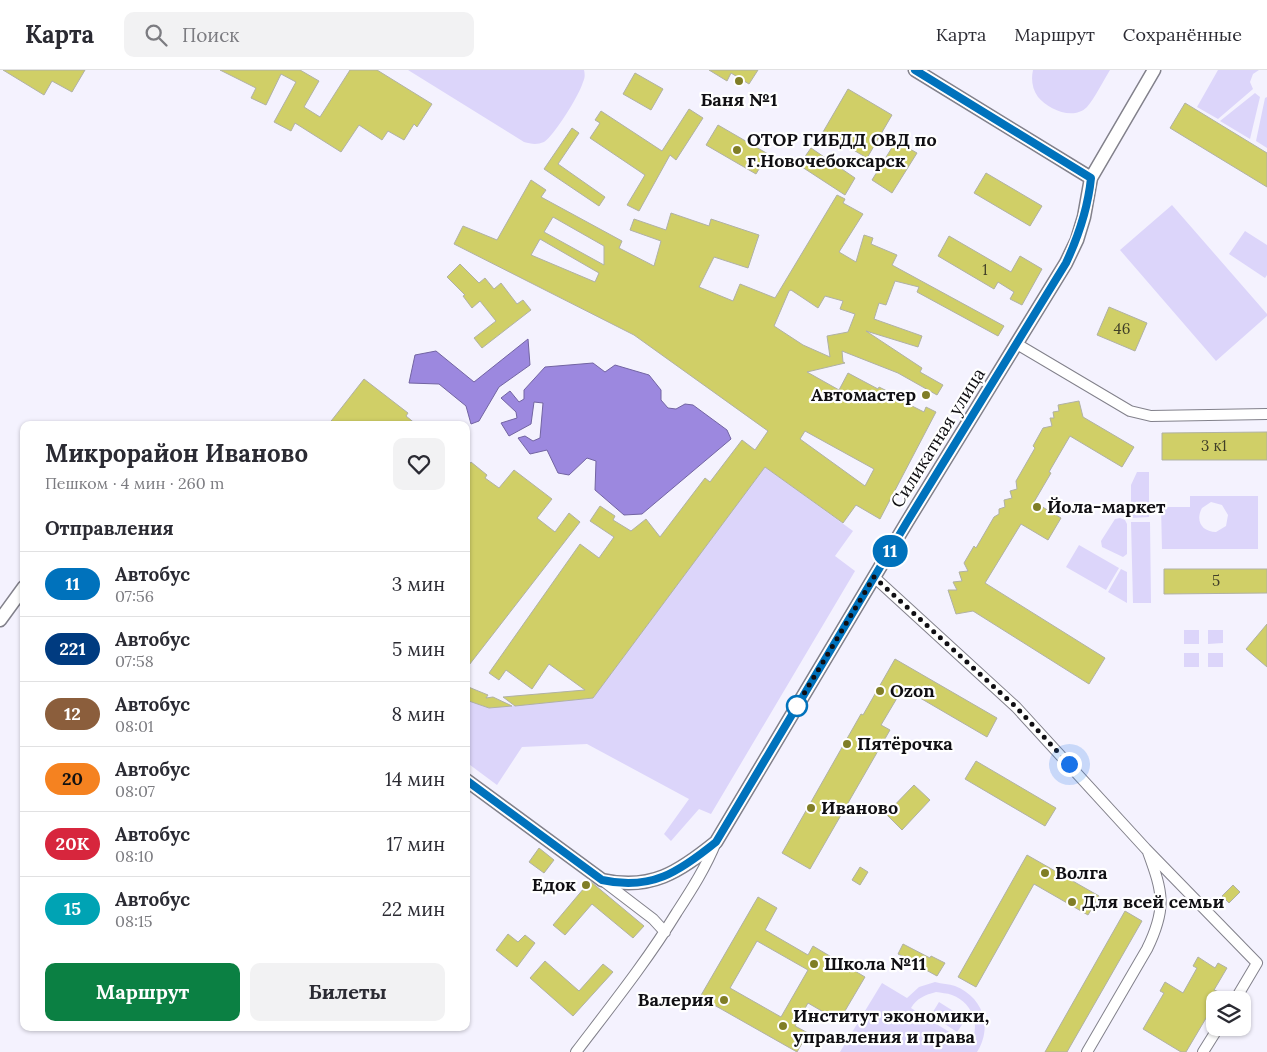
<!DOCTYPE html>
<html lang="ru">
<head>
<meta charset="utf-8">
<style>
  body { margin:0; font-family:Lora,serif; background:#f2f2f3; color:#2b2b33; height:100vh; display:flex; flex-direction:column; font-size:19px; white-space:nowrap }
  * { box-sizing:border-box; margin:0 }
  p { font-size:16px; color:#7c7c81 }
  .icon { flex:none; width:28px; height:28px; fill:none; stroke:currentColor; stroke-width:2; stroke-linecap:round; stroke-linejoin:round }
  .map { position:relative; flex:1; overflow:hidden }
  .side { position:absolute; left:20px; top:351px; width:450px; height:610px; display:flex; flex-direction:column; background:#fff; border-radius:10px; box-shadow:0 1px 4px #0004 }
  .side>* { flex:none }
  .badge { padding:0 10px; border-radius:16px; font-size:18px; line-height:32px }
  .tools { position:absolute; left:1206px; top:921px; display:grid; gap:10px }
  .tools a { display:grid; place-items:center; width:45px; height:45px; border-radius:10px; background:#fff; box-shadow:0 1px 4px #0004; font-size:25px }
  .you { position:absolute; width:25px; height:25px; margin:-12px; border:4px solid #fff; border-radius:50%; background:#1a73e8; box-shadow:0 0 0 8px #1a73e833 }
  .map>.badge { position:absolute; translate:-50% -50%; box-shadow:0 0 0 2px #fff }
  h2 { padding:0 25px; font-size:19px; line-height:45px }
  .round { display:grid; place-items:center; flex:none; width:52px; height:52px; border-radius:10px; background:#f2f2f3 }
  .head { display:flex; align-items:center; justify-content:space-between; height:85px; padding:0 25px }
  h1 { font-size:24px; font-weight:700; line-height:38px }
  .primary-button { display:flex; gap:10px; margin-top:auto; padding:10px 25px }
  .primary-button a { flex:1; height:58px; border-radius:10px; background:#0b8043; color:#fff; font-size:20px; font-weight:700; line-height:58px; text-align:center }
  .primary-button a+a { background:#f2f2f3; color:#2b2b33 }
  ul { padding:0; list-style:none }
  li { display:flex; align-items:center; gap:15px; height:65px; padding:0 25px; border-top:1px solid #e1e1e2 }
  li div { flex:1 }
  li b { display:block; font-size:19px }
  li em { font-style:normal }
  li .badge { min-width:55px; font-weight:700; text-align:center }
  header { display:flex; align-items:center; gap:30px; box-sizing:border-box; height:70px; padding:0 25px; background:#fff; border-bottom:1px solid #e1e1e2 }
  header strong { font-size:24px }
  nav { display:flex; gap:28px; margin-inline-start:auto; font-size:18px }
  .search { width:350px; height:45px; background:#f2f2f3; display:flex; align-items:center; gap:12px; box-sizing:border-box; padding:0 18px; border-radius:10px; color:#7c7c81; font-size:19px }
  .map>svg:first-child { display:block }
  .green { fill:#dcd5fa; fill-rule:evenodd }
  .water { fill:#9c88df; stroke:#7264a2 }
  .building { fill:#d0cf67; stroke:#b0b1a5; fill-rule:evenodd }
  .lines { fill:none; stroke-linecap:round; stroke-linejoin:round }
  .minor-casing { stroke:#82818b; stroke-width:12 }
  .tertiary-casing { stroke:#82818b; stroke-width:15 }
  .minor { stroke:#fff; stroke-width:10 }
  .tertiary { stroke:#fff; stroke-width:12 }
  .line-casing { stroke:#fff; stroke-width:11 }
  .line { stroke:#0072bc; stroke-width:8 }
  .walk { stroke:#100f13; stroke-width:5; stroke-dasharray:0 9 }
  .poi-dot { fill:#807e26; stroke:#fff; stroke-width:2 }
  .stop-dot { fill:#fff; stroke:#0072bc; stroke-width:2.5 }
  .labels { text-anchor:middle; stroke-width:4.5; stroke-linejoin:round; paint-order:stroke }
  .number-label { font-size:15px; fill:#403f28 }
  .poi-label { font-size:18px; font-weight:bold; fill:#100f13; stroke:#fff; text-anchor:start }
  .street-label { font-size:18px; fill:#100f13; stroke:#fff }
</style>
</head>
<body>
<header>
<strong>Карта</strong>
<div class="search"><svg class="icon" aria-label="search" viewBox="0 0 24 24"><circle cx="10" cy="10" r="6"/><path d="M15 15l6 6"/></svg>Поиск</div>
<nav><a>Карта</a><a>Маршрут</a><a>Сохранённые</a></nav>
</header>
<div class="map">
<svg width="1267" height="982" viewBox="0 0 1267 982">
  <rect width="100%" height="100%" fill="#f4f2fe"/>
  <path class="green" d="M 408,0 L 584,0 C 585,4 585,8 583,12 C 580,24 554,66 544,72 C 537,75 531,74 524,72 Z
    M 1033,0 L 1110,0 C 1103,11 1095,28 1087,37 C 1073,51 1048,39 1038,27 C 1032,19 1031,9 1033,0 Z
    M 1218,0 L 1259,0 L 1253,4 L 1250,12 L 1253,19 L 1218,49 L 1197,37 Z
    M 1255,23 L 1260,27 L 1250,69 L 1220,51 Z
    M 1267,27 L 1267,78 L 1256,71 L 1265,28 Z
    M 1172,135 L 1267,244 L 1267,246 L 1216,291 L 1120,180 Z
    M 1245,161 L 1267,175 L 1267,205 L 1265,208 L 1229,184 Z
    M 765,397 L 853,461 L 835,486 L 855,501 L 711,744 L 699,739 L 671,771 L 664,764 L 689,729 L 587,674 L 522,677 L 497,715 L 466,692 L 466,630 L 489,638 L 593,628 Z
    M 1137,402 L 1149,402 L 1149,447 L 1131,448 L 1131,415 Z
    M 1190,426 L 1258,426 L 1258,479 L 1162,479 L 1161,437 L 1190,437 ZM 1211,432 L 1222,435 L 1228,445 L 1226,456 L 1216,462 C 1202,462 1195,451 1202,438 Z
    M 1120,448 L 1125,450 L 1127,454 L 1127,484 L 1123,487 L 1102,477 L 1101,471 L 1115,449 Z
    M 1131,452 L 1150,452 L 1151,533 L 1133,533 Z
    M 1079,475 L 1119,498 L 1106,520 L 1066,497 Z
    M 1121,499 L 1127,502 L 1127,533 L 1108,522 Z
    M 1184,560 L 1199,560 L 1199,574 L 1184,574 Z
    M 1208,560 L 1223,560 L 1223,573 L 1208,574 Z
    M 1184,583 L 1199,583 L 1199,597 L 1184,597 Z
    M 1208,583 L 1223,583 L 1223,597 L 1208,597 Z
    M 935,912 C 942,914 949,914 955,916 C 983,927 993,957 977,982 L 840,982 L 882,913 L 907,928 L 919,917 ZM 936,922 C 941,923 947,923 952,925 C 973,933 981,956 970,975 L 911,938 C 917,928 925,925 936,922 Z
    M 939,932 L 966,949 L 957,962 L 931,945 Z"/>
  <path class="water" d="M 528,269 L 530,295 L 499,317 L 479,351 L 471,354 L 466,336 L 439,314 L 409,313 L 415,285 L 436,281 L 474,312 Z
    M 593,293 L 605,302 L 615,295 L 649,305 L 661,320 L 661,330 L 668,338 L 676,339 L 685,334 L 693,335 L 727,360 L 731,369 L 642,444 L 624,445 L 595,420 L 596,391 L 587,388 L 569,405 L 558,403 L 547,380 L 530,384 L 518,368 L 525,366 L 533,371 L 540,368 L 543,333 L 534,332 L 531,354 L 509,366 L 501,353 L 517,348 L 516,342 L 501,328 L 510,321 L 519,332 L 524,329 L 524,320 L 545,297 Z"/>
  <path class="building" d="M 3,0 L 85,0 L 72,22 L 52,11 L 44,25 Z
    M 220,0 L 300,0 L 319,11 L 304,37 L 320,47 L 350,0 L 377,0 L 432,34 L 417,57 L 414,54 L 404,70 L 388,61 L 382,70 L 359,55 L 341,82 L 295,53 L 291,61 L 274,52 L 296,12 L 281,4 L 266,35 L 251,28 L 256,18 Z
    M 709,0 L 758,0 L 749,14 L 731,3 L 727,11 Z
    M 635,3 L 663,19 L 651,40 L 623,24 Z
    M 848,19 L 892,45 L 867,88 L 823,62 Z
    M 1185,33 L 1267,83 L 1267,117 L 1170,58 Z
    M 689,39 L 703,48 L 676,90 L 670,85 L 639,141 L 627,135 L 645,105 L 590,68 L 600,53 L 595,50 L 601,41 L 662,81 Z
    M 718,55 L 768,84 L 756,104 L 706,75 Z
    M 572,58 L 579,63 L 558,94 L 605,127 L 599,136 L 544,99 Z
    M 896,71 L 917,83 L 892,123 L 872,110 Z
    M 811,78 L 855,108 L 845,125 L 799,95 Z
    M 986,103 L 1042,136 L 1030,156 L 974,123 Z
    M 531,110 L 546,120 L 541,127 L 622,171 L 619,178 L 654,196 L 661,171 L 630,160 L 634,149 L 666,160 L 671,143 L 709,156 L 711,149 L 759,165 L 748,198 L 714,187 L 699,217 L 733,231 L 740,214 L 775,228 L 837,125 L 845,129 L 843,133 L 863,144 L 839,182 L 856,192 L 864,165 L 873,168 L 871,174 L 897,185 L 892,195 L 1004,256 L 998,266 L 917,222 L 919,217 L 895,211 L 886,235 L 879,233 L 874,249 L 922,266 L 918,277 L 866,261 L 922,298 L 920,302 L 943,315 L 937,325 L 898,303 L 842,281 L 843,292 L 845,293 L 807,302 L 839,320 L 848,303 L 878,319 L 879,317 L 897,326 L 896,328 L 924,342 L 926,337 L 936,342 L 880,449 L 856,435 L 843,453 L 765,397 L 593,628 L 515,636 L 503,627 L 585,620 L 549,594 L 532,619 L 506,600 L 499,610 L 489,603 L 580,474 L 599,488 L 614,467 L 590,451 L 600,436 L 615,446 L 613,450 L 631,461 L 646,449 L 660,467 L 705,408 L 710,412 L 742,370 L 755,380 L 768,361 L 634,265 L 454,174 L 463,156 L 497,170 ZM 553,147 L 604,176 L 604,195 L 544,162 ZM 540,169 L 599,203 L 595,212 L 531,185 ZM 791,220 L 818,238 L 825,226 L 843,231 L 840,239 L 855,244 L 848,262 L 827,266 L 830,287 L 803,275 L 774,256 L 789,221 ZM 805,361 L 874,399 L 865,416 L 800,369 Z
    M 949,166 L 1011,202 L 1020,186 L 1042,199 L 1022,235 L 1010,229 L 1014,222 L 998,212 L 994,219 L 938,186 Z
    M 460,194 L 479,213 L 485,208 L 494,219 L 501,213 L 517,234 L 523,230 L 531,240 L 482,278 L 474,268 L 496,251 L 480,231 L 472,238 L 463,226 L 465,225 L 447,207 Z
    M 1109,237 L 1147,253 L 1135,281 L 1097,265 Z
    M 364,309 L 408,343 L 406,346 L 417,355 L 328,355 Z
    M 1079,331 L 1083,347 L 1134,377 L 1122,397 L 1070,366 L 1049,402 L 1051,403 L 1034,432 L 1061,448 L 1048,470 L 1021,454 L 985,513 L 1105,588 L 1089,614 L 973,541 L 956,544 L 948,520 L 957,520 L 953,512 L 962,511 L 959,502 L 968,501 L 964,493 L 974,476 L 976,478 L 994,447 L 999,444 L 999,439 L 1005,437 L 1004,430 L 1012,428 L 1010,421 L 1017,419 L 1016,411 L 1035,378 L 1033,376 L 1043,358 L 1052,356 L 1050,348 L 1054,348 L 1053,342 L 1059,341 L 1058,335 Z
    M 1267,362 L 1267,390 L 1162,390 L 1162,363 Z
    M 471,392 L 487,405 L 485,408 L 499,418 L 514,400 L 552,429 L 537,448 L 555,462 L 569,443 L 580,452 L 466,599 L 466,398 Z
    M 1164,499 L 1267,499 L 1267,523 L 1164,524 Z
    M 1267,554 L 1267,597 L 1246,579 Z
    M 895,589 L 997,648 L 987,667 L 903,618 L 881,655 L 890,660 L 810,799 L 782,783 L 861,644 L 863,645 Z
    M 466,616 L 488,625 L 486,628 L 493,627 L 512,636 L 489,638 L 466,630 Z
    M 976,691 L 1056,738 L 1045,756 L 965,709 Z
    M 914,715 L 930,730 L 902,760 L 886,744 Z
    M 539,778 L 554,790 L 544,803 L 529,792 Z
    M 1027,785 L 1099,826 L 1088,845 L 1034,814 L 976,917 L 958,907 Z
    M 860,797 L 868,802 L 860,815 L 852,810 Z
    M 590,811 L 644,856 L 633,868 L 592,834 L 565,865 L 553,855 Z
    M 1233,815 L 1240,822 L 1229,833 L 1222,826 Z
    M 758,827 L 777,838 L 765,860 L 808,885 L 813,876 L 865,907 L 839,951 L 808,933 L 795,956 L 808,963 L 797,982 L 700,927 ZM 757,871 L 808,900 L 781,947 L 730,918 Z
    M 1125,841 L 1142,851 L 1067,982 L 1045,982 Z
    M 508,864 L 518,872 L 525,865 L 535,873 L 517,897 L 496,880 Z
    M 903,874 L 930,888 L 931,886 L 945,893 L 937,906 L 926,900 L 927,898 L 898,884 Z
    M 1198,887 L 1215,898 L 1218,893 L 1227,898 L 1214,920 L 1219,922 L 1213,932 L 1215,933 L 1186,982 L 1181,982 L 1143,959 L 1164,923 L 1160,921 L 1165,912 L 1183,923 L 1197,898 L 1193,896 Z
    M 545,891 L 579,921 L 603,894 L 613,902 L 573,946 L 530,908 Z"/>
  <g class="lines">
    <defs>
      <path id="minor" d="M 1017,274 L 1130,341 L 1151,346 L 1267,344
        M 874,507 L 1016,637 L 1146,779 L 1257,893 L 1235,930
        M 602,810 L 653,849 L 665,862
        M 576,982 C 611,936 647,891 677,842 C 692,819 706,797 716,772
        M 1087,982 L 1147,879 C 1167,838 1163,823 1148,782
        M 1203,982 L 1218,958"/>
      <path id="tertiary" d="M 915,0 L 1091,108
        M 0,550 L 24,517
        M 466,710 L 602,810 C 651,821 679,802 716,772 L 907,452 L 1066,193 L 1077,170 L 1084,147 L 1091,108 L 1154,0"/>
    </defs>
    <use href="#minor" class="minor-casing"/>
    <use href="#tertiary" class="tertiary-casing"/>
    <use href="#minor" class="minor"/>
    <use href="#tertiary" class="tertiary"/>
  </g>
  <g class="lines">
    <defs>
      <path id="line" d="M 466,710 L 602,810 C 651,821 679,802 716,772 L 907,452 L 1066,193 C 1079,165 1088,138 1091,108 L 915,0"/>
    </defs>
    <use href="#line" class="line-casing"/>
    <use href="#line" class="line"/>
    <path class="walk" d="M 797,636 L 796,637 L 874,507 L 1016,637 L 1069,694"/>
  </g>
  <g class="poi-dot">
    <circle cx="739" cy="11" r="5"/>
    <circle cx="737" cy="80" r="5"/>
    <circle cx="926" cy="325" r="5"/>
    <circle cx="1037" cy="437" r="5"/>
    <circle cx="880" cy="621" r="5"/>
    <circle cx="847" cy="674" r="5"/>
    <circle cx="811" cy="738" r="5"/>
    <circle cx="1045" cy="803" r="5"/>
    <circle cx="586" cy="815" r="5"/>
    <circle cx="1072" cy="832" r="5"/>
    <circle cx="814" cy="894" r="5"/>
    <circle cx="724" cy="930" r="5"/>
    <circle cx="783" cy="956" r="5"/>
  </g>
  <circle class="stop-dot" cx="797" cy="636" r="10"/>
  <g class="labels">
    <g class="number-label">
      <text x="985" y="205">1</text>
      <text x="1122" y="264">46</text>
      <text x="1214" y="381">3 к1</text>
      <text x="1216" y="516">5</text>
    </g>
    <g class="poi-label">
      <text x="739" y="36" text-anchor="middle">Баня №1</text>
      <text x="747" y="76">ОТОР ГИБДД ОВД по<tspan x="747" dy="21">г.Новочебоксарск</tspan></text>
      <text x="916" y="331" text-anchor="end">Автомастер</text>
      <text x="1047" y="443">Йола-маркет</text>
      <text x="890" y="627">Ozon</text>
      <text x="857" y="680">Пятёрочка</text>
      <text x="821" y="744">Иваново</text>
      <text x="1055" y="809">Волга</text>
      <text x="576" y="821" text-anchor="end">Едок</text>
      <text x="1082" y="838">Для всей семьи</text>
      <text x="824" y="900">Школа №11</text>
      <text x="714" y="936" text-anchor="end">Валерия</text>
      <text x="793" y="952">Институт экономики,<tspan x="793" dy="21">управления и права</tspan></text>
    </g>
    <g class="street-label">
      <text transform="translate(938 368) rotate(-58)" y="6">Силикатная улица</text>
    </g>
  </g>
</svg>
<div class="tools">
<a><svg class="icon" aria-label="layers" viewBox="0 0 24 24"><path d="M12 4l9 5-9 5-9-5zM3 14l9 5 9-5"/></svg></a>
</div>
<div class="you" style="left:1069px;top:694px"></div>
<b class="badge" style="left:890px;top:481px;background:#0072bc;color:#fff">11</b>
<section class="side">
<div class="head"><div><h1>Микрорайон Иваново</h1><p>Пешком · 4 мин · 260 m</p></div><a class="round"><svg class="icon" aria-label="heart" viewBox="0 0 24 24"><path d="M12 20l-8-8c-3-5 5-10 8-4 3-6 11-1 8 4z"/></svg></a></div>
<h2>Отправления</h2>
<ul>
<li><span class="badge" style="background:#0072bc;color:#fff">11</span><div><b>Автобус</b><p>07:56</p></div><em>3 мин</em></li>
<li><span class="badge" style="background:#003b80;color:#fff">221</span><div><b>Автобус</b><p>07:58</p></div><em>5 мин</em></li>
<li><span class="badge" style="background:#8b5e3c;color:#fff">12</span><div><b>Автобус</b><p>08:01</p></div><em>8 мин</em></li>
<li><span class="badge" style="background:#f58220;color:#111">20</span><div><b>Автобус</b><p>08:07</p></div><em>14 мин</em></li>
<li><span class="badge" style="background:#d7263d;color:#fff">20К</span><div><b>Автобус</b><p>08:10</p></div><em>17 мин</em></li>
<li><span class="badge" style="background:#00a3b4;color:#fff">15</span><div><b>Автобус</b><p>08:15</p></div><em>22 мин</em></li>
</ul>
<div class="primary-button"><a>Маршрут</a><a>Билеты</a></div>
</section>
</div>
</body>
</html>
